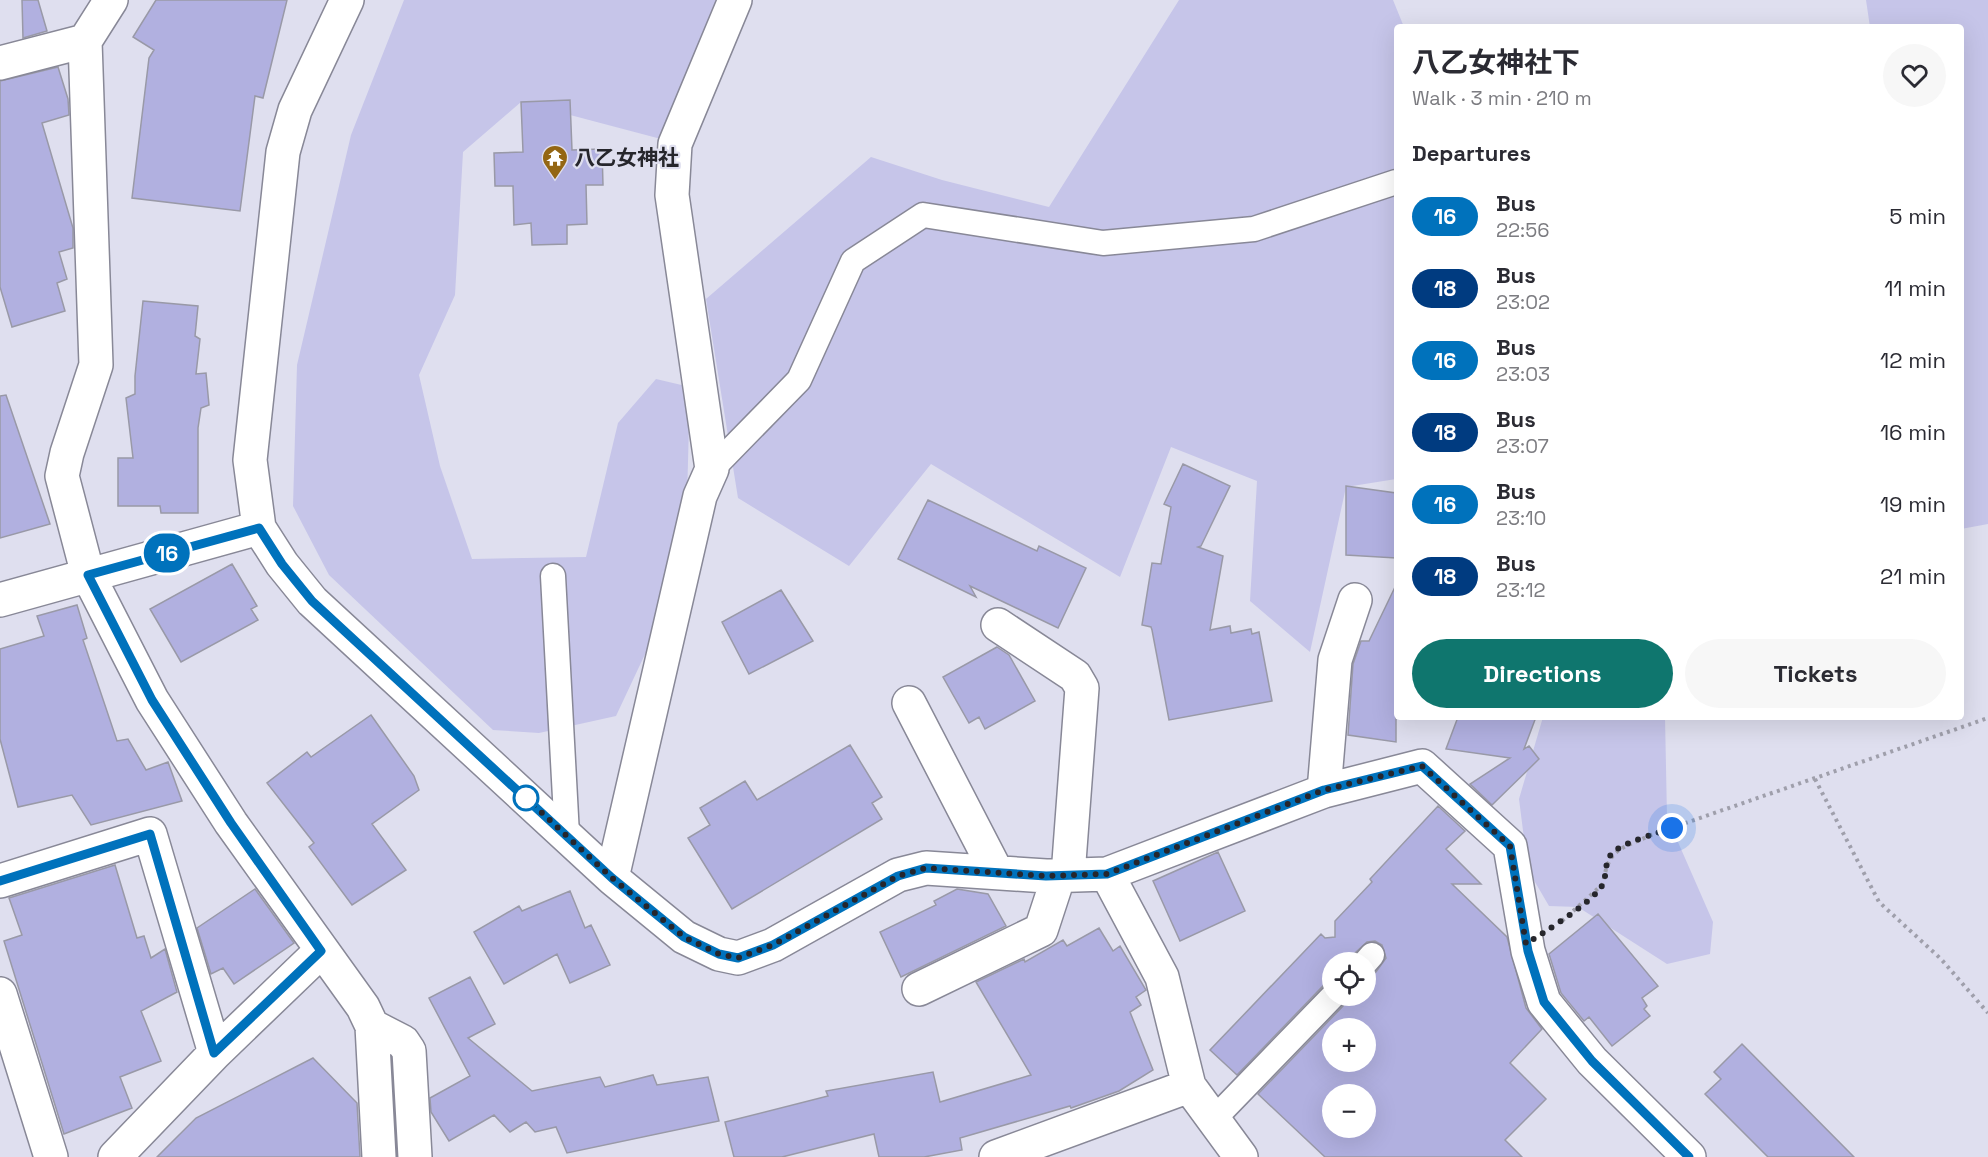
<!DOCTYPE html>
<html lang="en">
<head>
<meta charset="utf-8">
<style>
  body { margin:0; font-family:"Space Grotesk","Noto Sans JP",sans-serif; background:#f7f7f7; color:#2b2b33; height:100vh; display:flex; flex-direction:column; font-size:22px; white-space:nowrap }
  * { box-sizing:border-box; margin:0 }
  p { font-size:20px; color:#7c7c81 }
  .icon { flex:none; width:33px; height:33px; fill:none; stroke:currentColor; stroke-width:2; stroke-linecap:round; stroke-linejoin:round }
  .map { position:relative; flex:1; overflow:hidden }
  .panel { position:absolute; left:1394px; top:24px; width:570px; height:696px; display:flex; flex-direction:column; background:#fff; border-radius:6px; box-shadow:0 6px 24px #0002 }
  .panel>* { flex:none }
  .badge { padding:0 12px; border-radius:20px; font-size:21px; line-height:39px }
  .fabs { position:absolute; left:1322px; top:952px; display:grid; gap:12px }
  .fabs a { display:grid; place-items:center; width:54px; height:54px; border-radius:50%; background:#fff; box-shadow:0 6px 24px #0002; font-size:30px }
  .you { position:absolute; width:30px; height:30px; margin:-15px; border:4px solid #fff; border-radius:50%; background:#1a73e8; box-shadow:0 0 0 9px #1a73e833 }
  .map>.badge { position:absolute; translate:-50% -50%; box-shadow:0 0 0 3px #fff }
  h2 { padding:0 18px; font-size:22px; line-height:54px }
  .round { display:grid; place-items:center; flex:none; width:63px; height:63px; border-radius:32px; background:#f7f7f7 }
  .summary { display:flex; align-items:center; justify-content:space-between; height:102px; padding:0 18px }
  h1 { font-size:28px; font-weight:700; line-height:45px }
  .cta { display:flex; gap:12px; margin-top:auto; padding:12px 18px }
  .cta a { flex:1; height:69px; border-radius:36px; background:#0f766e; color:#fff; font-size:24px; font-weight:700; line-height:69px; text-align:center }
  .cta a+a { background:#f7f7f7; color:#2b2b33 }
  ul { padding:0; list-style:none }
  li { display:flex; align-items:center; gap:18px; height:72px; padding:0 18px }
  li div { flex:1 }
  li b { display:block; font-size:22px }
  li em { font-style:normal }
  li .badge { min-width:66px; font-weight:700; text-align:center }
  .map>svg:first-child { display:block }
  .green { fill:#c6c5e9 }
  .building { fill:#b1b0e0; stroke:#9999a7; stroke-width:1.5; fill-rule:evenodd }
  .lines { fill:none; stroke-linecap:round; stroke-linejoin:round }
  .lane-casing { stroke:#888897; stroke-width:27 }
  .street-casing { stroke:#888897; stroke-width:36 }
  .path { stroke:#9f9fab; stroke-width:4; stroke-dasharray:3 4.5; stroke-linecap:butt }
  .lane { stroke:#fff; stroke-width:24 }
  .street { stroke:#fff; stroke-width:33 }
  .line-casing { stroke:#fff; stroke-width:14 }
  .line { stroke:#0072bc; stroke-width:9 }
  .walk { stroke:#26262c; stroke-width:6; stroke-dasharray:0 10.8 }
  .stop-dot { fill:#fff; stroke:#0072bc; stroke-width:3 }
  .labels { text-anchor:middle; stroke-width:4.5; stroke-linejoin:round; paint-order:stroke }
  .poi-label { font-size:21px; font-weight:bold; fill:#26262c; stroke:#dfdfef; text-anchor:start }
</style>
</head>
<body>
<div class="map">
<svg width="1988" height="1157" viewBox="0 0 1988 1157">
  <rect width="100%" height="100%" fill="#dfdfef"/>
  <path class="green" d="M 404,0 L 716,0 L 661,139 L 521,102 L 463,152 L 455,295 L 419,375 L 440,466 L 472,559 L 586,557 L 618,423 L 656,379 L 690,387 L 687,499 L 654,635 L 616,716 L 539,733 L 493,730 L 329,575 L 293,506 L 297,365 L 351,135 Z
    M 1179,0 L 1393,0 L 1404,27 L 1396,27 L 1396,479 L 1346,487 L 1310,652 L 1250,601 L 1257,481 L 1171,447 L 1120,577 L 931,464 L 849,566 L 738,498 L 706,299 L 871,157 L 942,180 L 1049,207 Z
    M 1866,0 L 1988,0 L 1988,524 L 1961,529 L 1960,27 L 1870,27 Z
    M 1543,717 L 1665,717 L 1667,817 L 1713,922 L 1710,954 L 1667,964 L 1578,907 L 1549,906 L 1528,870 L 1519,799 Z"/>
  <path class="building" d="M 22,0 L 38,0 L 47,31 L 23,38 Z
    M 156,0 L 287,0 L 263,98 L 255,96 L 240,211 L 132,198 L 149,58 L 154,50 L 133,37 Z
    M 58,67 L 68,99 L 69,115 L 42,123 L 73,228 L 73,248 L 59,252 L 67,279 L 57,283 L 65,311 L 12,327 L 0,287 L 0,81 Z
    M 570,100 L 572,150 L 602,149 L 603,185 L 586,185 L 587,224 L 567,225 L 567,244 L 532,245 L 531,223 L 514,225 L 513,186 L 495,186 L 494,153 L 523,152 L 521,102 Z
    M 143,301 L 198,306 L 195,336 L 200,339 L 196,374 L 206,373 L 209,405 L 201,408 L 198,428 L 198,513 L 161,513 L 160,506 L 118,506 L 118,458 L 133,458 L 126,398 L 135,394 L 135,376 Z
    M 6,395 L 50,524 L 0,538 L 0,396 Z
    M 1183,464 L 1230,486 L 1201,546 L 1198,547 L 1223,556 L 1210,630 L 1230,626 L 1231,633 L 1251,629 L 1252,634 L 1259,632 L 1272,701 L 1169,720 L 1152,630 L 1151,627 L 1142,625 L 1152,563 L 1161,564 L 1171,507 L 1164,504 Z
    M 1346,486 L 1396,493 L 1396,558 L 1346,555 Z
    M 928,500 L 1037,551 L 1039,546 L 1086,568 L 1058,628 L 970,586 L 976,597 L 898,559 Z
    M 232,564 L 257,606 L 251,609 L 258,620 L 181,662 L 150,609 Z
    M 1396,585 L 1396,742 L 1348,735 L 1353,664 L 1361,641 L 1369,641 Z
    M 781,590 L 813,641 L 749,674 L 722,622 Z
    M 77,605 L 87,638 L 83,640 L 117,741 L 128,739 L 146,770 L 168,762 L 182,801 L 91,825 L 72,795 L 18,807 L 0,739 L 0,649 L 44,636 L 37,616 Z
    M 997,647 L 1009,655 L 1035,701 L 985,729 L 979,717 L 969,723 L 943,677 Z
    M 371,715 L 414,776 L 419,790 L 372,824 L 406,870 L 352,905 L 309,847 L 314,843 L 267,783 L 307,752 L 311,757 Z
    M 1458,717 L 1536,717 L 1524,749 L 1529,746 L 1539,759 L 1492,805 L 1470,784 L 1510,758 L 1446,749 Z
    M 850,745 L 882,797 L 872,803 L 882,819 L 732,909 L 688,838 L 710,825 L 700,808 L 745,781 L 757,800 Z
    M 1438,806 L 1465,831 L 1446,849 L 1481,884 L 1452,884 L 1507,937 L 1526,1008 L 1542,1029 L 1510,1063 L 1546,1099 L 1505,1140 L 1522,1157 L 1325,1157 L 1258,1094 L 1343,1006 L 1347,996 L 1365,996 L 1365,977 L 1376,972 L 1386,958 L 1382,945 L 1375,941 L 1367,942 L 1354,954 L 1351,963 L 1332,963 L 1332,982 L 1323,986 L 1237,1075 L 1210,1050 L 1321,934 L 1325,938 L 1335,937 L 1335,921 L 1372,882 L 1370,879 ZM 1332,1029 L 1365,1029 L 1365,1062 L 1332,1062 ZM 1332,1095 L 1365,1095 L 1365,1128 L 1332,1128 Z
    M 1218,852 L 1245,911 L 1180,941 L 1153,881 Z
    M 115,865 L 137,938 L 144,936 L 151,958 L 165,949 L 177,992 L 141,1011 L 161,1061 L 120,1077 L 132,1108 L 64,1134 L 4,941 L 22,935 L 9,898 Z
    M 255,889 L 294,943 L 234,984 L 223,968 L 211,974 L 197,928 Z
    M 957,889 L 988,894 L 1006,926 L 901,977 L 880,932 L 936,905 L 934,901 Z
    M 570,891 L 585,928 L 591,925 L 610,965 L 570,983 L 557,954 L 504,984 L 474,932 L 519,906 L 522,911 Z
    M 1598,914 L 1658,986 L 1642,998 L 1647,1006 L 1644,1009 L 1650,1016 L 1612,1046 L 1589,1017 L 1584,1021 L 1561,993 L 1549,954 Z
    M 1099,928 L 1113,951 L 1120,946 L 1146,990 L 1136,997 L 1141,1005 L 1130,1012 L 1153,1070 L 1119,1091 L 1071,1108 L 1070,1106 L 960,1138 L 962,1150 L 924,1157 L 879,1157 L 874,1134 L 782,1157 L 734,1157 L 725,1122 L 828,1096 L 826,1091 L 933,1072 L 940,1102 L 1031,1075 L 976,982 L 1024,959 L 1025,962 L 1063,940 L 1067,946 Z
    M 470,977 L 495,1024 L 468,1038 L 532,1091 L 600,1077 L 605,1087 L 653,1075 L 657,1085 L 708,1077 L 719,1121 L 567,1153 L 556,1127 L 535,1132 L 526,1122 L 510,1132 L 494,1115 L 449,1141 L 431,1112 L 430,1098 L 470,1076 L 429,998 Z
    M 1742,1044 L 1854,1157 L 1768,1157 L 1705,1094 L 1721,1079 L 1714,1072 Z
    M 313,1058 L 357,1103 L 360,1157 L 157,1157 L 196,1118 Z"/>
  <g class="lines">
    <defs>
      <path id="lane" d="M 712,469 L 799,380 L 853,261 L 923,215 L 1103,243 L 1254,229 L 1396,182
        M 553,576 L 567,835
        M 1365,963 L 1372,955
        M 1213,1120 L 1333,996"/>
      <path id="street" d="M 111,0 L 85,41 L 96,365 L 67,453 L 62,476 L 88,575 L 152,700 L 231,823 L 363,1007 L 372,1026 L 379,1157
        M 347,0 L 295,110 L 283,152 L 250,460 L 259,528 L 282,564 L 312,601 L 612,878 L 684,937 L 719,954 L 738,958 L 773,945 L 898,875 L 926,868 L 1046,876 L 1107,874 L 1162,977 L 1189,1086 L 1241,1157
        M 0,63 L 85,41
        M 0,600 L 259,528
        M 998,625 L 1075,676 L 1082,688 L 1068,875
        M 909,703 L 996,871
        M 1324,791 L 1335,660 L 1355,600
        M 1107,874 L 1324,791 L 1422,766 L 1510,846 L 1528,951 L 1544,1002 L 1592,1061 L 1689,1157
        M 612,878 L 700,496 L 712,469 L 672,195 L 675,144 L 735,0
        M 0,881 L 150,834 L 215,1053
        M 919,989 L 1041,930 L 1059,875
        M 0,994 L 51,1157
        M 372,1026 L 403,1042 L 409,1051 L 415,1157
        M 115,1157 L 215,1053 L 321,951
        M 996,1157 L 1189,1086"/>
    </defs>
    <use href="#lane" class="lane-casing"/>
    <use href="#street" class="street-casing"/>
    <path class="path" d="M 1815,779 L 1879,902 L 1941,959 L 1988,1013
      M 1562,921 L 1603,884 C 1608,848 1621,849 1651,835 L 1988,718"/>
    <use href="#lane" class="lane"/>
    <use href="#street" class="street"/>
  </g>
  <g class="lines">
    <defs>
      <path id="line" d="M 0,881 L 150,834 L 214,1053 L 321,951 L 231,823 L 152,700 L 88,575 L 259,528 L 282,564 L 312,601 L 612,878 L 684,937 L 719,954 L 738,958 L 773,945 L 898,876 L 926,868 L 1046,876 L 1107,874 L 1324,790 L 1422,766 L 1510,846 L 1528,951 L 1544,1002 L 1592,1061 L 1689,1157"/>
    </defs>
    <use href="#line" class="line-casing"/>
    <use href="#line" class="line"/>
    <path class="walk" d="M 526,798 L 612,878 L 684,937 L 719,954 L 738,958 L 773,945 L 898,876 L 926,868 L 1046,876 L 1107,874 L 1324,790 L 1422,766 L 1510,846 L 1526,944 C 1544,932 1594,902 1603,884 C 1607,874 1604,863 1612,853 C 1622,843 1658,833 1672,828"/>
  </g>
  <defs>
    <symbol id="temple-pin" viewBox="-11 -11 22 30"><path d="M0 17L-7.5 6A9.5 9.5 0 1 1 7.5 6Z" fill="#946613" stroke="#dfdfef"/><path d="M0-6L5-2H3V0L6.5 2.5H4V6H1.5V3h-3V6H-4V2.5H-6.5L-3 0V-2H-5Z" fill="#fff"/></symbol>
  </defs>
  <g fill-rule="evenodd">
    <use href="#temple-pin" x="540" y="143" width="30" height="40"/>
  </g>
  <circle class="stop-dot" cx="526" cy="798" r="12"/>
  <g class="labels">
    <g class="poi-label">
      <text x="574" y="165">八乙女神社</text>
    </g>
  </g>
</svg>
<div class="fabs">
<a><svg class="icon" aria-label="locate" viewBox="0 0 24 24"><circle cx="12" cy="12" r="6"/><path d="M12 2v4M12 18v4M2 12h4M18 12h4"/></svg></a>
<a>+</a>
<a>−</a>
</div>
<div class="you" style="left:1672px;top:828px"></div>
<b class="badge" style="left:167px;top:553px;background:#0072bc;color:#fff">16</b>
<section class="panel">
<div class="summary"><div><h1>八乙女神社下</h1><p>Walk · 3 min · 210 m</p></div><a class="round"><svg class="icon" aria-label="heart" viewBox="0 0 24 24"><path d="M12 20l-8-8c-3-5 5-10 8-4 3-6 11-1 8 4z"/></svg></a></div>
<h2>Departures</h2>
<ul>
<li><span class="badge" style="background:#0072bc;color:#fff">16</span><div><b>Bus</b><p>22:56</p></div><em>5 min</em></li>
<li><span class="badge" style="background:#003b80;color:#fff">18</span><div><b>Bus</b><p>23:02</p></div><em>11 min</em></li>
<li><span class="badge" style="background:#0072bc;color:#fff">16</span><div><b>Bus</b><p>23:03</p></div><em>12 min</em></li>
<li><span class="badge" style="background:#003b80;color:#fff">18</span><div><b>Bus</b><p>23:07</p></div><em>16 min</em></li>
<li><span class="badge" style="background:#0072bc;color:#fff">16</span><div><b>Bus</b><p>23:10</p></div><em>19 min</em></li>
<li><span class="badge" style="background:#003b80;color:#fff">18</span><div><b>Bus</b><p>23:12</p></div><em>21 min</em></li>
</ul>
<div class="cta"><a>Directions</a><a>Tickets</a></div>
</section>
</div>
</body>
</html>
